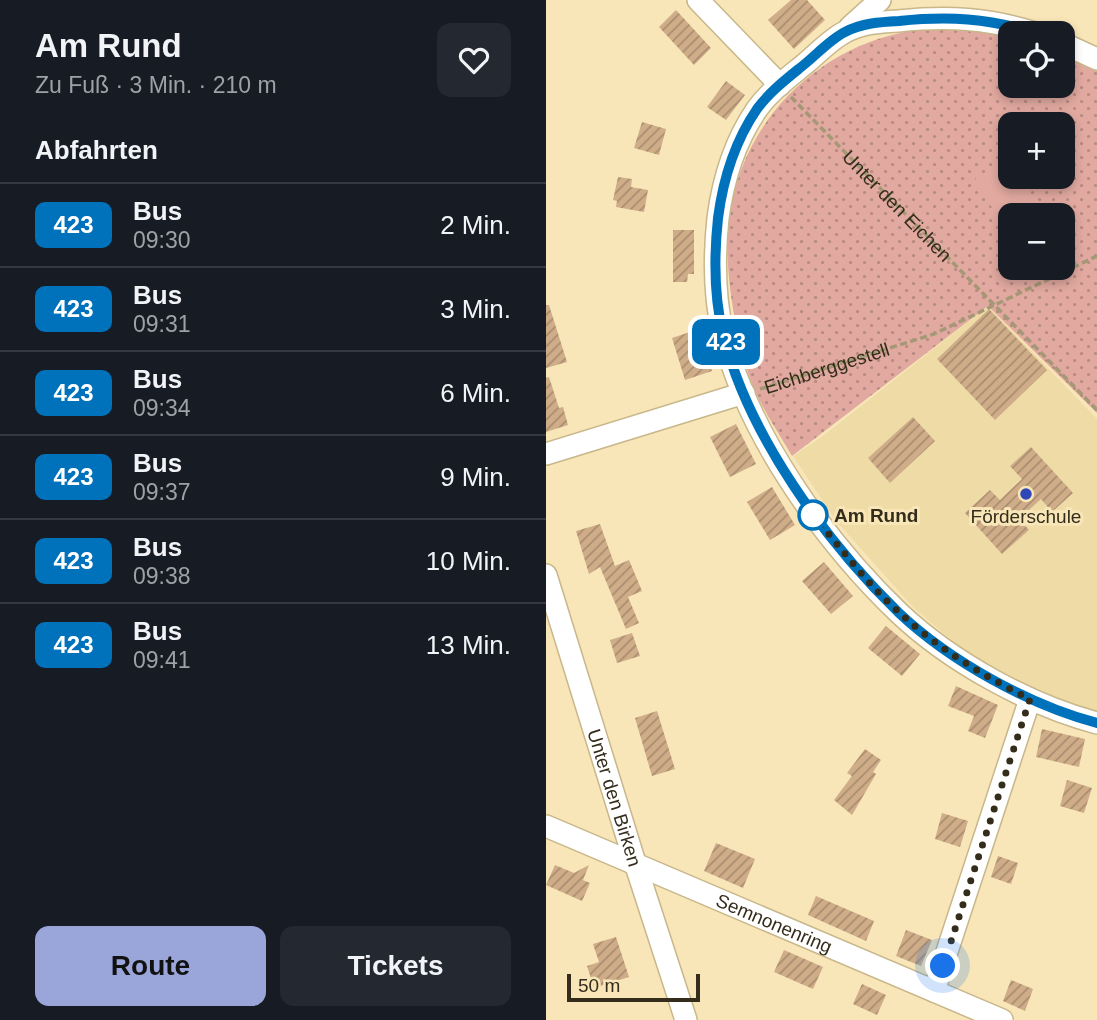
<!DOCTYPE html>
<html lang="de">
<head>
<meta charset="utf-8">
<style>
  body { margin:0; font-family:Helvetica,sans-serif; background:#242831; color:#f1f3f6; height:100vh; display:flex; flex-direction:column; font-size:26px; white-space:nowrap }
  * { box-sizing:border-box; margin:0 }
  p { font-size:23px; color:#9ea1a6 }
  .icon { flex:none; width:38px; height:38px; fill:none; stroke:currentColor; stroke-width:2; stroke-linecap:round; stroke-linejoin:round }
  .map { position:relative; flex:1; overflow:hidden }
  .panel { display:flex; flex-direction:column; background:#171b24; width:546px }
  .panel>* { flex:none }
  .badge { padding:0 14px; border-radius:10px; font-size:24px; line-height:46px }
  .controls { position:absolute; left:452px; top:21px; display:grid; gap:14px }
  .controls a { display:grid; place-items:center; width:77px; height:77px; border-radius:14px; background:#171b24; box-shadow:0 4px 10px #0003; font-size:35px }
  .scale { position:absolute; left:21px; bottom:18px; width:133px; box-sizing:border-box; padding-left:7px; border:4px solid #342d1b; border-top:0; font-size:19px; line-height:24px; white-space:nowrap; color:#342d1b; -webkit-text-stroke:5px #f8e6b8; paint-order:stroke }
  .you { position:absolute; width:35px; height:35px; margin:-18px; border:5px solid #fff; border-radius:50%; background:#1a73e8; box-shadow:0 0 0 10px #1a73e833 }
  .map>.badge { position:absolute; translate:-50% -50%; box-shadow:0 0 0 4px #fff }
  h2 { padding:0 35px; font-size:26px; line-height:63px }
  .round { display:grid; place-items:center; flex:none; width:74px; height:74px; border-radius:14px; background:#242831 }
  .summary { display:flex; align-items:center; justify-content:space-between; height:119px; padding:0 35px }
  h1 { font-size:33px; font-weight:600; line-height:52px }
  .action { display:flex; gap:14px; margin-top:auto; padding:14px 35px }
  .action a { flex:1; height:80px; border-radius:14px; background:#9aa6da; color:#111; font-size:28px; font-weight:600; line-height:80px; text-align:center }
  .action a+a { background:#242831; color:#f1f3f6 }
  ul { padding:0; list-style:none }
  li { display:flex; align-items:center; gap:21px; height:84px; padding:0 35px; border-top:2px solid #363941 }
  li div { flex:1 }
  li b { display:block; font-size:26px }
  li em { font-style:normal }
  li .badge { min-width:77px; font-weight:700; text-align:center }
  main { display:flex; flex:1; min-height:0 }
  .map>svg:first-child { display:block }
  .built { fill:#efdba5 }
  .grass { fill:url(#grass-dots); fill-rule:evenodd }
  .garden { fill:#e1a9a0 }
  .building { fill:url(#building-hatch) }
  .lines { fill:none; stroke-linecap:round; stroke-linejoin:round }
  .minor-casing { stroke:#c8b78a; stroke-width:24 }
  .path { stroke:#a59876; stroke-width:3.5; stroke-dasharray:7 3.5; stroke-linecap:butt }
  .minor { stroke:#fff; stroke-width:21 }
  .line-casing { stroke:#fff; stroke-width:16 }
  .line { stroke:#0072bc; stroke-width:10 }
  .walk { stroke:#342d1b; stroke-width:7; stroke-dasharray:0 12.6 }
  .poi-dot { fill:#3047b8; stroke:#f8e6b8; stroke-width:2.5 }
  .stop-dot { fill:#fff; stroke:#0072bc; stroke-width:3.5 }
  .labels { text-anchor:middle; stroke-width:6; stroke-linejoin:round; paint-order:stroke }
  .street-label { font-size:19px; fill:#342d1b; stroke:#f8e6b8 }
  .stop-label { font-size:19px; font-weight:bold; fill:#342d1b; stroke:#f8e6b8; text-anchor:start }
  .poi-label { font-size:19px; fill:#342d1b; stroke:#f8e6b8 }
</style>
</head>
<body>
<main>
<section class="panel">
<div class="summary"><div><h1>Am Rund</h1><p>Zu Fuß · 3 Min. · 210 m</p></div><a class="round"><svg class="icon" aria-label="heart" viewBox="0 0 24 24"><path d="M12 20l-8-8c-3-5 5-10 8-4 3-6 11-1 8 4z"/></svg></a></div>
<h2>Abfahrten</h2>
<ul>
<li><span class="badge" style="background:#0072bc;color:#fff">423</span><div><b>Bus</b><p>09:30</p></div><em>2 Min.</em></li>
<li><span class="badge" style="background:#0072bc;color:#fff">423</span><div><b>Bus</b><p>09:31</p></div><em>3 Min.</em></li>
<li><span class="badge" style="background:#0072bc;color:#fff">423</span><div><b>Bus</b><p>09:34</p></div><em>6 Min.</em></li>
<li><span class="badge" style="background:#0072bc;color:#fff">423</span><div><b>Bus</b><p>09:37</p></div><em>9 Min.</em></li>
<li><span class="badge" style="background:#0072bc;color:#fff">423</span><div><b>Bus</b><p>09:38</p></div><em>10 Min.</em></li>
<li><span class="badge" style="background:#0072bc;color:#fff">423</span><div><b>Bus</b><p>09:41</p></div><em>13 Min.</em></li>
</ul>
<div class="action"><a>Route</a><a>Tickets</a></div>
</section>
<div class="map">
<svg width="551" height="1020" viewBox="0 0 551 1020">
  <defs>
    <pattern id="grass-dots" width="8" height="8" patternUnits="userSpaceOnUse" patternTransform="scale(1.75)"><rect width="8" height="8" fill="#e1a9a0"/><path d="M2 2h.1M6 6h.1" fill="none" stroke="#b78a82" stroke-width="1.8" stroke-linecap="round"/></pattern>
    <pattern id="building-hatch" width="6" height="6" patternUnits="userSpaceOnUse" patternTransform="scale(1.75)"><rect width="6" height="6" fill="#cfad89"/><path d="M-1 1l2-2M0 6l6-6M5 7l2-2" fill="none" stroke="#a98d6f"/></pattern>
  </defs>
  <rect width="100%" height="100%" fill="#f8e6b8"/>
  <path class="built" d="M 442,306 L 551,419 L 551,713 L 511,701 L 430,658 L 398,634 L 367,607 L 291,522 L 247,456 L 277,436 Z"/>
  <path class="grass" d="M 391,29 L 435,30 L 464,37 L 464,86 L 516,86 L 516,52 L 551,68 L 551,413 L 442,306 L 246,456 C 231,430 213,405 203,376 C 189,333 177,265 183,220 C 194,127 264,53 354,33 C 366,30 379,30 391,29 ZM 464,124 L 516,124 L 516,177 L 464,177 ZM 464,215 L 516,215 L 516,268 L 464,268 Z"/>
  <path class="garden" d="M 461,160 L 464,165 L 464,177 L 470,177 L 492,215 L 464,215 L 463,238 L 429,178 Z"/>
  <path class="building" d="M 245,0 L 261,0 L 279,20 L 248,49 L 222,20 Z
    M 130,10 L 165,48 L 148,65 L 113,27 Z
    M 180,81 L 199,95 L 180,120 L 161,107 Z
    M 96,122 L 120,129 L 113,155 L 88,148 Z
    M 72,177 L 86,179 L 85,187 L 102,190 L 98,212 L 70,207 L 71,201 L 67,200 Z
    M 127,230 L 148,230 L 148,274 L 142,274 L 141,282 L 127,282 Z
    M 0,305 L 3,305 L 21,362 L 0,368 Z
    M 443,309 L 501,370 L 449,420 L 391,359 Z
    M 153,329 L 166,371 L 139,380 L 126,338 Z
    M 3,377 L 13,408 L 17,407 L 22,425 L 0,432 L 0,378 Z
    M 367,417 L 389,441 L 344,483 L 322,458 Z
    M 190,424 L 210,464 L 184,477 L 164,437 Z
    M 485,447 L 527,493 L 506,512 L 495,499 L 473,519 L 483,530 L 456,554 L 419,513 L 444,490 L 454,500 L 476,479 L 464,466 Z
    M 226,487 L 249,525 L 224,540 L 201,502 Z
    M 54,524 L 69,566 L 83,560 L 96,591 L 82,597 L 93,623 L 80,629 L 54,567 L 43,574 L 30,531 Z
    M 278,562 L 307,596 L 285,614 L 256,581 Z
    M 340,626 L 374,654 L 356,676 L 322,648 Z
    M 86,633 L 94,656 L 71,663 L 64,640 Z
    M 410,686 L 452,705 L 439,738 L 422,731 L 428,716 L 402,706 Z
    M 111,711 L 129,769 L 106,776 L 89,718 Z
    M 496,729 L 539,739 L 533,767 L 490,757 Z
    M 319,749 L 335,760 L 327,772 L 330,774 L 306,815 L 288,800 L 306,776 L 301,773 Z
    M 521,780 L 546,788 L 538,813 L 514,806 Z
    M 396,813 L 422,821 L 414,847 L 389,839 Z
    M 170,843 L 209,859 L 197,888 L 158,871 Z
    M 452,856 L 472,863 L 465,884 L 445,877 Z
    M 9,865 L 28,873 L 43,865 L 37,880 L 44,883 L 36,901 L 0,885 Z
    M 270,896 L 328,921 L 320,941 L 262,915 Z
    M 360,930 L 386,940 L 375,966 L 350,956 Z
    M 70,937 L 83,977 L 48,988 L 41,966 L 53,962 L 47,944 Z
    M 238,950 L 277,967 L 267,989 L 228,972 Z
    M 465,980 L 487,989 L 479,1011 L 457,1001 Z
    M 316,984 L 340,995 L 331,1015 L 307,1004 Z"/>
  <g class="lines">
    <defs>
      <g id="minor">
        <path d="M 152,0 L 234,85"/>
        <path d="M 304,27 L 334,0"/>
        <path d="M 489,33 C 442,18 402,16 352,21 C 334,22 316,23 299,32 C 285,39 272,53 260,63 C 243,77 224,91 211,109 C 189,141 177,180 172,218 C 168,256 168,297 177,334 C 202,435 279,542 353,613 C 405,662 483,705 551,723"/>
        <path d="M 516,43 L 551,59"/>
        <path d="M 0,454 L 198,393"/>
        <path id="s3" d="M 0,575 L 90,866 L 140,1020"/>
        <path id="s4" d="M 0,826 L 456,1020"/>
        <path d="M 388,991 L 484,699"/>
      </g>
    </defs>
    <use href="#minor" class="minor-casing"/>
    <g class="path">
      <path id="s1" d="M 245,97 L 551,410"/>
      <path id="s2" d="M 214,389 L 388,334 L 551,256"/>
    </g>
    <use href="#minor" class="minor"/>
  </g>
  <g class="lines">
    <defs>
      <path id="line" d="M 490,33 C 442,18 402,16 353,21 C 334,22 316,23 299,32 C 285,39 272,53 260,63 C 243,77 224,91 211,109 C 189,141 177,180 172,218 C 168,256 168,297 177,334 C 202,435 280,542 353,613 C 404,661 483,705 551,723"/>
    </defs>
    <use href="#line" class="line-casing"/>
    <use href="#line" class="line"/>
    <path class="walk" d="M 267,515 C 294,547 322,585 355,614 C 393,649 439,677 484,699 L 397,966"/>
  </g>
  <circle class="poi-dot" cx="480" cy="494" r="7"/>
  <circle class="stop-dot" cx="267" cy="515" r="14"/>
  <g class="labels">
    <g class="street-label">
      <text dy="7" stroke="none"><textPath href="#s1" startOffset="152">Unter den Eichen</textPath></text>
      <text dy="7" stroke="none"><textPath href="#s2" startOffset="70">Eichberggestell</textPath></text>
      <text dy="7" stroke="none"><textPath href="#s3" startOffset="233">Unter den Birken</textPath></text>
      <text dy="7" stroke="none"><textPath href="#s4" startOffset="248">Semnonenring</textPath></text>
    </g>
    <g class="stop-label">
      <text x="288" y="522">Am Rund</text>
    </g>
    <g class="poi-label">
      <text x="480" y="523">Förderschule</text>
    </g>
  </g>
</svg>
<div class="controls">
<a><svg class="icon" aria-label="locate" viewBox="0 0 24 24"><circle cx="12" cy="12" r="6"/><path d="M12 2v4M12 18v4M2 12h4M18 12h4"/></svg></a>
<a>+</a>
<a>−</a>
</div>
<div class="scale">50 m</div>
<div class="you" style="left:397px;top:966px"></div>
<b class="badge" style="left:180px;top:342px;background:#0072bc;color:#fff">423</b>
</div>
</main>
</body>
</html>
